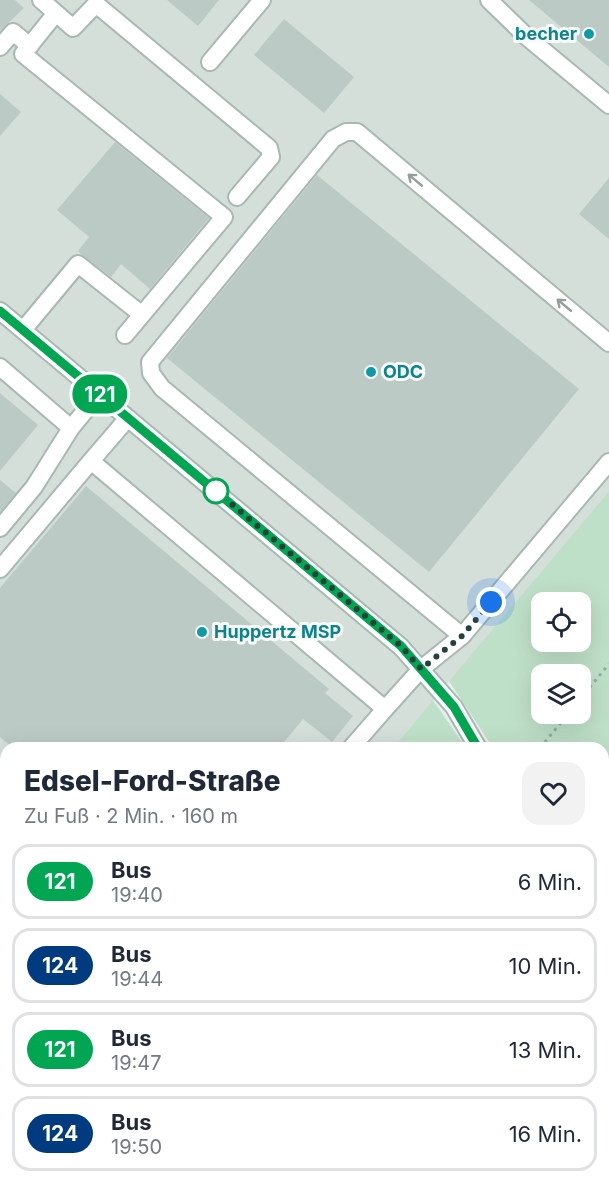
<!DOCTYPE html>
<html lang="de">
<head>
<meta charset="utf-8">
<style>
  body { margin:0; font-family:Inter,sans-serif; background:#f2f2f3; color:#1f2937; height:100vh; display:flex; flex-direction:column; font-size:22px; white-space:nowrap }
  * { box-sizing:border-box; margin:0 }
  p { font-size:20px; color:#747a83 }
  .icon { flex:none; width:33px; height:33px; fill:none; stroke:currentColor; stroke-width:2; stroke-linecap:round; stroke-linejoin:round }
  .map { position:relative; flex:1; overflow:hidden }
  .details { position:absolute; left:0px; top:742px; width:609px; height:452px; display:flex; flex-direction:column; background:#fff; border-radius:18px 18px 0 0; box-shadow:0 6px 24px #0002 }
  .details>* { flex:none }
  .badge { padding:0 12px; border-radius:20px; font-size:21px; line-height:39px }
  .controls { position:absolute; left:531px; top:592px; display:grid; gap:12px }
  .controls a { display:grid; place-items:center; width:60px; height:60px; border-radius:12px; background:#fff; box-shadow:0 6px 24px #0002; font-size:30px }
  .you { position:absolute; width:30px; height:30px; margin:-15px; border:4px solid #fff; border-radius:50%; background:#1a73e8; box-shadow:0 0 0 9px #1a73e833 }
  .map>.badge { position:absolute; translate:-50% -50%; box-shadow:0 0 0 3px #fff }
  .round { display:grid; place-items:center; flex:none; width:63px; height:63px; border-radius:18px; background:#f2f2f3 }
  .overview { display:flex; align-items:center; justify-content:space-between; height:102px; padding:0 24px }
  h1 { font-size:28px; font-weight:800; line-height:45px }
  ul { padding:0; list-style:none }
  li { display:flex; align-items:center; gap:18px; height:75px; margin:0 12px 9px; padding:0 12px; border:3px solid #e0e1e3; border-radius:18px }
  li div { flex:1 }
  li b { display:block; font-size:22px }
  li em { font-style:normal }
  li .badge { min-width:66px; font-weight:700; text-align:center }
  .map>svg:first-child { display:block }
  .built { fill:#d4dfda }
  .green { fill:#bfe0c8; fill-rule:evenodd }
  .water { fill:#8ec9d4 }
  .building { fill:#bbcac4 }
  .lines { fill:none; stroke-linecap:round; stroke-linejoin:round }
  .minor-casing { stroke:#a8b8b2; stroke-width:20 }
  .highway-casing { stroke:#c2cac8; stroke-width:21 }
  .path { stroke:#86b3a5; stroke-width:3; stroke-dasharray:3 4.5; stroke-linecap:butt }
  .minor { stroke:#fff; stroke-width:16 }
  .highway { stroke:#2f6f62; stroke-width:18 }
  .oneway { stroke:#92a09c }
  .line-casing { stroke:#fff; stroke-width:14 }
  .line { stroke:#00a651; stroke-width:9 }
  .walk { stroke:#24423a; stroke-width:6; stroke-dasharray:0 10.8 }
  .culture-dot { fill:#0f9aa8; stroke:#f7fbf9; stroke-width:2 }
  .stop-dot { fill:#fff; stroke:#00a651; stroke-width:3 }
  .labels { text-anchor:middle; stroke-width:6; stroke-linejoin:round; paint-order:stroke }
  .culture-label { font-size:18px; font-weight:bold; fill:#0d838f; stroke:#f7fbf9; text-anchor:start }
</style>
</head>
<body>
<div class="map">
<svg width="609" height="1193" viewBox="0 0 609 1193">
  <rect width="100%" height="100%" fill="#e6efeb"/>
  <path class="built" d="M 0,0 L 609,0 L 609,491 L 393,748 L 6,748 L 6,911 L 0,906 Z"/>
  <path class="green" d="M 609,491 L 609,1136 L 603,1143 L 603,748 L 493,748 L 449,681 ZM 542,603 L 580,603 L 580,642 L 542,642 ZM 542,675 L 580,675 L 580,714 L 542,714 Z
    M 433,700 L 466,748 L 393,748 Z
    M 0,1035 L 6,1039 L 6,1170 L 0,1166 Z
    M 30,1188 L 259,1188 L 268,1193 L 37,1193 Z"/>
  <path class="water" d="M 0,1166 L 6,1170 L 6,1188 L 30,1188 L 37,1193 L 0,1193 Z"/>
  <path class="building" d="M 0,0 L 15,0 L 24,8 L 0,31 Z
    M 167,0 L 219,0 L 198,26 Z
    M 529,0 L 609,0 L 609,67 Z
    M 284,19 L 354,77 L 324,113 L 254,55 Z
    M 0,94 L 21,112 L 0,136 Z
    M 115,142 L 209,218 L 150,289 L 121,264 L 111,277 L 82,255 L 78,251 L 89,237 L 57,210 Z
    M 317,175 L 579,389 L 429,572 L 167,358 Z
    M 609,178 L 609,239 L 579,214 Z
    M 0,393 L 38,425 L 0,471 Z
    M 0,480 L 16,493 L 0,512 Z
    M 86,486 L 329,689 L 325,693 L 353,716 L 332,742 L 303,719 L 279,748 L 13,748 L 0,737 L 0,588 Z"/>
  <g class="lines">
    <defs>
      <path id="minor" d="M 41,0 L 56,13 L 23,54 L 224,217 L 125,335
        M 489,0 L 527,37 L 609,105
        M 56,13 L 73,28 L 96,4 L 269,148 L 271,157 L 237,197
        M 0,47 L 13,32 L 30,46
        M 210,62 L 262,0
        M 0,311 L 401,647 L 454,707 L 478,748
        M 23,330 L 78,264 L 141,314
        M 0,367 L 71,428
        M 128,418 L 91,461 L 385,709 L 421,669 L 462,636 L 609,462
        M 0,528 L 34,487 L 71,428 L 99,394
        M 0,569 L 91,461
        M 462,636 L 162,388 L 151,373 L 150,362 L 333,139 L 346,132 L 357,132 L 609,343
        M 351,748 L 385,709
        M 0,813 L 6,818
        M 0,856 L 6,861
        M 0,886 L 6,891
        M 603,1152 L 609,1147
        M 584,1188 L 588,1193"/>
      <path id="highway" d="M 0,969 L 6,973
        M 0,1008 L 6,1013
        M 294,1188 L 303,1193
        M 371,1188 L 380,1193"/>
    </defs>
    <use href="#minor" class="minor-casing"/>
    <use href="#highway" class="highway-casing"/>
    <path class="path" d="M 580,699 L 609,664
      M 540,748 L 568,714
      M 0,940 L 6,945
      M 0,1058 L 6,1062
      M 0,1101 L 6,1106
      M 0,1139 L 6,1144
      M 603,1170 L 609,1176
      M 64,1188 L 71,1193
      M 121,1188 L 128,1193
      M 212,1188 L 220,1193
      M 432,1188 L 443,1193
      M 100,1193 L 101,1188"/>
    <use href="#minor" class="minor"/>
    <use href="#highway" class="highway"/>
  </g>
  <defs><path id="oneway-shaft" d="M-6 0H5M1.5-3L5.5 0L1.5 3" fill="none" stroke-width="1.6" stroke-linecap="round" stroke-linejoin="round" transform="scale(1.5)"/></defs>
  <g class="oneway">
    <use href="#oneway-shaft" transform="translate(415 180) rotate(-140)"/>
    <use href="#oneway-shaft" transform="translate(564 305) rotate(-140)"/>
  </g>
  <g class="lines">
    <defs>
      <path id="line" d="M 0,311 L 401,646 L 454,707 L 478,748"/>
    </defs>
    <use href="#line" class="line-casing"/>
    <use href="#line" class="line"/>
    <path class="walk" d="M 216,491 L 401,646 L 421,669 L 462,636 L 491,602"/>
  </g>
  <g class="culture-dot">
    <circle cx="589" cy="34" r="6"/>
    <circle cx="371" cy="372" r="6"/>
    <circle cx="202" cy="632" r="6"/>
  </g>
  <circle class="stop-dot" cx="216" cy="491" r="12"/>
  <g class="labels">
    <g class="culture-label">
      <text x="577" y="40" text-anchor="end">becher</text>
      <text x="383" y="378">ODC</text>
      <text x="214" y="638">Huppertz MSP</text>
    </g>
  </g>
</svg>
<div class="controls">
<a><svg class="icon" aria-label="locate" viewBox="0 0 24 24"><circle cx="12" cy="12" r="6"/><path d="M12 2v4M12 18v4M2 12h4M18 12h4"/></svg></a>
<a><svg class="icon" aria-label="layers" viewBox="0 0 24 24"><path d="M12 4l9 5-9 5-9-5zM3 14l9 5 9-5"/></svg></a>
</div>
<div class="you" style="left:491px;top:602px"></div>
<b class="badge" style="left:100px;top:394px;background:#00a651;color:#fff">121</b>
<section class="details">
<div class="overview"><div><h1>Edsel-Ford-Straße</h1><p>Zu Fuß · 2 Min. · 160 m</p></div><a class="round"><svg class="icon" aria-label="heart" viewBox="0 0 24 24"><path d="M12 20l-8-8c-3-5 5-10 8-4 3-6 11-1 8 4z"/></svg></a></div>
<ul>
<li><span class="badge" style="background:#00a651;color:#fff">121</span><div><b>Bus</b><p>19:40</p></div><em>6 Min.</em></li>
<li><span class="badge" style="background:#003b80;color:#fff">124</span><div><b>Bus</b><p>19:44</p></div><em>10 Min.</em></li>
<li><span class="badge" style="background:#00a651;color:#fff">121</span><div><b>Bus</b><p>19:47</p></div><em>13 Min.</em></li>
<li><span class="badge" style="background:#003b80;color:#fff">124</span><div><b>Bus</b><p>19:50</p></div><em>16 Min.</em></li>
</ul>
</section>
</div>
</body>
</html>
